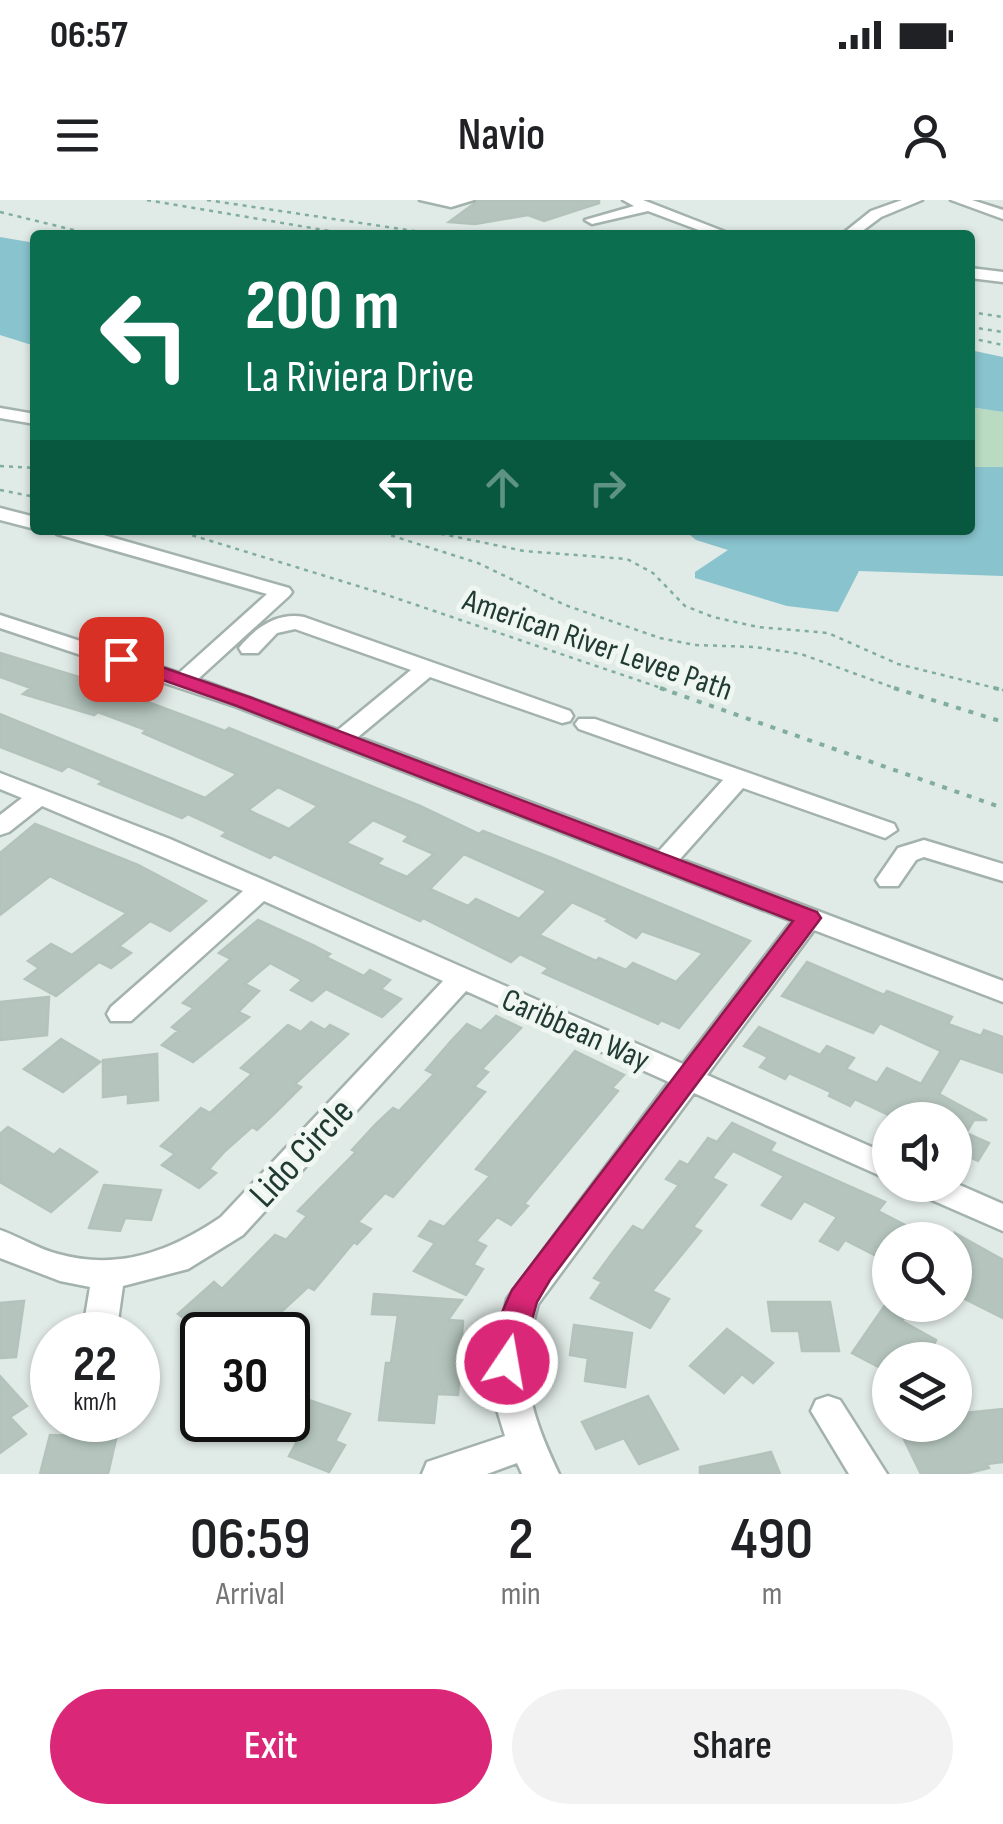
<!DOCTYPE html>
<html lang="en">
<head>
<meta charset="utf-8">
<style>
	:root { --surface:#fff; --page:#f2f2f2; --text:#202124; --muted:#757577; --accent:#db2777 }
	body { margin:0; font-family:"Sofia Sans Condensed",sans-serif; background:var(--page); color:var(--text); height:100vh; display:flex; flex-direction:column; font-size:38px; white-space:nowrap }
	* { box-sizing:border-box; margin:0 }
	p { font-size:32px; color:var(--muted) }
	.icon { flex:none; width:55px; height:55px; fill:none; stroke:currentColor; stroke-width:2; stroke-linecap:round; stroke-linejoin:round }
	.map { position:relative; height:1274px; overflow:hidden }
	.side { display:flex; flex-direction:column; background:var(--surface); flex:1 }
	.side>* { flex:none }
	.banner { position:absolute; left:30px; top:30px; width:945px; height:305px; border-radius:10px; box-shadow:0 2px 8px #0004; background:#0b6e4f; color:#fff; overflow:hidden }
	.fabs { position:absolute; left:872px; top:902px; display:grid; gap:20px }
	.fabs a { display:grid; place-items:center; width:100px; height:100px; border-radius:50%; background:var(--surface); box-shadow:0 2px 8px #0004; font-size:50px }
	.speed { position:absolute; left:30px; top:1112px; display:flex; gap:20px; font-size:50px; font-weight:700; text-align:center }
	.speed>* { display:grid; place-content:center; width:130px; height:130px; border-radius:50%; background:var(--surface); box-shadow:0 2px 8px #0004; line-height:1 }
	.speed small { font-size:25px; font-weight:400 }
	.speed .limit { border:5px solid #111; border-radius:15px; background:#fff; color:#111 }
	.pin { position:absolute; display:grid; place-items:center; width:85px; height:85px; color:#fff; margin:-42px; border-radius:20px; box-shadow:0 5px 15px #0006 }
	.me { position:absolute; width:110px; margin:-55px; rotate:12deg; stroke-linejoin:round; filter:drop-shadow(0 0 8px #0008) }
	.turn { display:flex; align-items:center; gap:35px; height:210px; padding:0 50px; font-size:45px }
	.turn .icon { width:130px; height:130px; stroke-width:2.5 }
	.turn b { display:block; font-size:70px; line-height:85px }
	.lanes { display:flex; align-items:center; height:95px; padding:0 50px; background:#0003; justify-content:center; gap:50px; direction:ltr }
	.lanes .off { opacity:.35 }
	.eta { display:flex; justify-content:space-evenly; align-items:center; height:170px; text-align:center }
	.eta b { font-size:60px; font-weight:600; line-height:70px }
	.cta { display:flex; gap:20px; margin-top:auto; padding:20px 50px }
	.cta a { flex:1; height:115px; border-radius:60px; background:var(--accent); color:#fff; font-size:40px; font-weight:600; line-height:115px; text-align:center }
	.cta a+a { background:var(--page); color:var(--text) }
	.status { display:flex; justify-content:space-between; align-items:center; height:70px; padding:0 50px; background:var(--surface); direction:ltr }
	.status svg { height:28px; fill:currentColor }
	header { display:flex; justify-content:space-between; align-items:center; height:130px; padding:0 50px; background:var(--surface); font-size:45px; font-weight:600 }
	.map>svg:first-child { display:block }
	.green { fill:#b9dbc2 }
	.water { fill:#89c3ce }
	.building { fill:#b5c5be; stroke:#b3c3bc; stroke-width:2.5; fill-rule:evenodd }
	.lines { fill:none; stroke-linecap:round; stroke-linejoin:round }
	.minor-casing { stroke:#a3b2ad; stroke-width:5 }
	.path-far1 { stroke:#81ad9f; stroke-width:2.5; stroke-dasharray:4 5; stroke-linecap:butt }
	.path { stroke:#81ad9f; stroke-width:4; stroke-dasharray:5 8; stroke-linecap:butt }
	.minor { fill:#fff; fill-rule:evenodd }
	.route { fill:#db2777; stroke:#8e194d; stroke-width:2.5 }
	.labels { text-anchor:middle; stroke-width:10; stroke-linejoin:round; paint-order:stroke }
	.street-label { font-size:32px; fill:#213a33; stroke:#f0f7f3 }
	.near-street-label { font-size:38px; fill:#213a33; stroke:#f0f7f3 }
</style>
</head>
<body>
<div class="status"><b>06:57</b><svg viewBox="0 0 49 12"><path d="M0 12V9h3v3zM5 12V6h3v6zM10 12V3h3v9zM15 12V0h3v12zM26 1h20v11H26zM47 4h2v5h-2z"/></svg></div>
<header><svg class="icon" aria-label="menu" viewBox="0 0 24 24"><path d="M4 6h16M4 12h16M4 18h16"/></svg>Navio<svg class="icon" aria-label="person" viewBox="0 0 24 24"><circle cx="12" cy="8" r="4"/><path d="M4 21q1-7 8-7t8 7"/></svg></header>
<div class="map">
<svg width="1003" height="1274" viewBox="0 0 1003 1274">
	<rect width="100%" height="100%" fill="#e0eae6"/>
	<path class="green" d="M970 207 1003 212V267H970Z"/>
	<g class="water">
		<path d="M0 37 35 43V146L0 135Z"/>
		<path d="M970 150 1003 157V212L970 207Z"/>
		<path d="M970 267H1003V376L859 371 838 412 787 406 695 378V372L728 350 696 340 684 330H970Z"/>
	</g>
	<g class="building">
		<path d="M479 0H599V3L544 21 528 15 475 24 449 22Z"/>
		<path d="M0 453 92 481 225 531 229 528 420 606 479 634 483 631 554 659 750 741 679 828 661 820 658 824 543 773 549 768 520 754 511 762 423 718 420 721 274 654 270 658 242 645 222 636 227 632 188 614 182 618 99 584 103 581 68 566 62 571 0 547V514L205 598 237 574 143 533 146 530 98 512 94 515 23 494 31 488 0 477ZM278 587 318 606 289 629 248 610ZM373 620 409 636 404 641 434 654 407 677 377 664 382 659 346 643ZM464 654 509 674 547 691 519 719 476 699 468 706 430 689ZM572 702 609 719 606 721 636 738 642 731 703 753 676 782 633 763 626 770 599 758 596 761 539 735Z"/>
		<path d="M35 624 138 665 206 701 170 731 150 721 119 746 131 753 111 768 99 762 56 796 25 779 39 768 28 761 51 744 72 755 127 713 50 676 0 715V653Z"/>
		<path d="M258 720 313 745 330 754 326 757 364 776 370 770 390 780 381 789 401 799 382 817 326 789 312 801 291 790 302 780 270 763 245 784 259 791 238 812 249 817 193 862 162 845 178 831 172 827 194 808 183 803 231 759 219 753Z"/>
		<path d="M807 762 884 795 887 791 952 817 948 824 981 836 984 830 1003 837V873L960 858 939 894 987 920H974L966 933 989 943 978 961 955 950V920H885L889 915 855 899 850 906 829 896 831 892 789 873 785 879 760 867 768 857 744 846 759 827 820 855 827 846 854 858 846 869 877 883 887 868 921 884 941 851 880 823 873 833 782 796Z"/>
		<path d="M49 797 47 835 0 840V802Z"/>
		<path d="M496 816 521 828 482 869 488 872 474 887 485 892 393 997 385 993 358 1022 371 1029 357 1044 354 1042 314 1090 308 1087 268 1124 265 1121 251 1135H206L178 1114 214 1082 222 1089 275 1035 286 1040 307 1016 298 1011 356 952 352 950 376 924 393 908 399 911 434 874 426 870 451 841 467 824 481 831Z"/>
		<path d="M311 822 325 830 330 825 348 834 295 884 301 887 275 913 257 930 252 927 225 951 209 969 216 973 199 988 162 965 175 954 161 946 201 908 210 913 252 874 241 868 288 825 301 832Z"/>
		<path d="M61 839 100 862 63 892 24 869Z"/>
		<path d="M575 851 624 875 612 888 618 891 524 1004 528 1006 511 1025 497 1017 476 1041 486 1046 473 1065 483 1069 466 1095 414 1071 435 1043 419 1036 430 1021 444 1027 490 976 476 969Z"/>
		<path d="M157 854 158 900 128 903V894L103 897V860Z"/>
		<path d="M732 923 775 943 770 951 885 1002 878 1011 905 1025 895 1040H890V1063L845 1040 838 1050 820 1041 837 1017 804 1001 791 1019 762 1005 784 976 733 951 712 978 726 985 693 1027 701 1031 652 1091 669 1099 650 1128 591 1098 602 1082 594 1078 613 1052 633 1026 643 1031 679 985 666 979 680 961 688 965 708 938 717 942Z"/>
		<path d="M8 927 54 955 60 949 97 972 51 1012 0 982V934Z"/>
		<path d="M104 985 161 990 151 1020 125 1018 120 1031 89 1028Z"/>
		<path d="M955 1033 1003 1060V1118L955 1094Z"/>
		<path d="M374 1094 462 1100 448 1120 463 1121 458 1195 437 1194 434 1223 379 1220 386 1163H391L398 1115 372 1114Z"/>
		<path d="M24 1101 16 1157 0 1158V1103Z"/>
		<path d="M888 1101 908 1112 902 1121 936 1140 927 1160H890V1173L852 1153Z"/>
		<path d="M768 1102H830L839 1151H802L799 1131H772Z"/>
		<path d="M574 1125 632 1133 625 1187 585 1181 588 1158 570 1155Z"/>
		<path d="M727 1129 773 1163 753 1183 742 1174 724 1193 690 1166Z"/>
		<path d="M0 1176 27 1206 10 1217 26 1234 0 1253Z"/>
		<path d="M288 1193 350 1214 335 1241 345 1245 329 1272 289 1256 300 1236 288 1231Z"/>
		<path d="M648 1196 678 1249 639 1264 624 1238 596 1249 582 1222Z"/>
		<path d="M1003 1209V1262L987 1264 989 1268 964 1274H921L897 1225H955V1214Z"/>
		<path d="M81 1225 119 1226 108 1274H40L50 1235 79 1236Z"/>
		<path d="M771 1252 780 1274H700V1267Z"/>
	</g>
	<g class="lines">
		<g class="minor-casing">
			<g id="minor">
				<path d="M420 0H474L451 7Z"/>
				<path d="M623 0H643L733 35H712L648 11 592 24 585 20 634 6Z"/>
				<path d="M902 0H922L881 17 857 35H841L871 11Z"/>
				<path d="M951 0H972L1003 10V19Z"/>
				<path d="M970 68 1003 72V82L970 78Z"/>
				<path d="M0 208 35 214V224L0 218Z"/>
				<path d="M0 308 35 317V329L0 320Z"/>
				<path d="M54 330H86L289 388 292 392 289 396 198 479 338 530 411 470 295 429 277 433 258 453H242L239 448C255 428 277 412 304 417L570 511 573 516 570 521 562 523 430 477 358 537 659 651 723 580 579 529 575 524 579 519H595L894 624 897 630 885 638 743 588 680 659 1003 781V802L814 730 707 875 890 955V980L694 893 538 1104C517 1173 530 1212 559 1274H522L517 1263 487 1274H422L427 1262 505 1236 497 1210 493 1167 507 1099 669 882 466 791 243 1035 188 1069 123 1086 116 1135H82L90 1087 60 1081 0 1058V1030C20 1037 38 1049 58 1054 119 1071 171 1051 221 1017L443 781 264 701 131 821H111L107 814 111 807 243 691 42 606 9 632 0 635V615L22 598 0 589V573L170 639 683 864 792 721 237 507 0 428V415L179 473 267 394 57 334Z"/>
				<path d="M924 640 1003 664V681L924 657 916 660 898 686H880L876 680 898 648Z"/>
				<path d="M955 983 1003 1004V1031L918 994 913 985Z"/>
				<path d="M828 1196 840 1200 887 1274H849L811 1211 816 1200Z"/>
			</g>
		</g>
		<g class="path-far1">
			<path d="M147 0 353 35"/>
			<path d="M207 0 441 35"/>
			<path d="M0 12 94 35"/>
			<path d="M970 112 1003 117"/>
			<path d="M970 127 1003 132"/>
			<path d="M970 138 1003 145"/>
			<path d="M0 266 35 268"/>
			<path d="M0 290 35 297"/>
			<path d="M175 330 384 394 667 490"/>
			<path d="M374 330 478 363 565 405 660 438 695 445 755 447 801 454 900 490"/>
			<path d="M423 330 524 351 627 359 653 373 685 406 713 417 758 427 828 433 898 464 1003 490"/>
		</g>
		<g class="path">
			<path d="M660 488 1003 608"/>
			<path d="M894 488 1003 522"/>
			<path d="M994 488 1003 490"/>
		</g>
		<use href="#minor" class="minor"/>
	</g>
	<path class="route" d="M121 453 252 498 817 712 821 718 550 1080 537 1102 518 1171 507 1175 496 1171C485 1148 502 1111 512 1090L793 721 237 506 114 463 111 459Z"/>
	<g class="labels">
		<g class="street-label">
			<text transform="translate(598 444) rotate(19)" y="11">American River Levee Path</text>
			<text transform="translate(576 829) rotate(24)" y="11">Caribbean Way</text>
		</g>
		<g class="near-street-label">
			<text transform="translate(301 952) rotate(-47)" y="13">Lido Circle</text>
		</g>
	</g>
</svg>
<div class="fabs">
<a><svg class="icon" aria-label="sound" viewBox="0 0 24 24"><path d="M4 9h4l5-4v14l-5-4H4zM17 9q2 3 0 6"/></svg></a>
<a><svg class="icon" aria-label="search" viewBox="0 0 24 24"><circle cx="10" cy="10" r="6"/><path d="M15 15l6 6"/></svg></a>
<a><svg class="icon" aria-label="layers" viewBox="0 0 24 24"><path d="M12 4l9 5-9 5-9-5zM3 14l9 5 9-5"/></svg></a>
</div>
<div class="speed"><div>22<small>km/h</small></div><div class="limit">30</div></div>
<div class="pin" style="left:121px;top:459px;background:#d93025"><svg class="icon" aria-label="arrive" viewBox="0 0 24 24"><path d="M6 21V4h12l-3 4 3 4H6"/></svg></div>
<svg class="me" style="left:507px;top:1162px" viewBox="-20 -20 40 40"><circle r="17" fill="#db2777" stroke="#fff" stroke-width="3"/><path d="M0-11L8 9 0 5-8 9z" fill="#fff"/></svg>
<div class="banner">
<div class="turn"><svg class="icon" aria-label="left" viewBox="0 0 24 24"><path d="M17 20v-9H6M10 6l-5 5 5 5"/></svg><div><b>200 m</b>La Riviera Drive</div></div>
<div class="lanes"><svg class="icon" aria-label="left" viewBox="0 0 24 24"><path d="M17 20v-9H6M10 6l-5 5 5 5"/></svg><svg class="icon off" aria-label="ahead" viewBox="0 0 24 24"><path d="M12 20V5M6 11l6-6 6 6"/></svg><svg class="icon off" aria-label="right" viewBox="0 0 24 24"><path d="M7 20v-9h11M14 6l5 5-5 5"/></svg></div>
</div>
</div>
<section class="side">
<div class="eta">
<div><b>06:59</b><p>Arrival</p></div>
<div><b>2</b><p>min</p></div>
<div><b>490</b><p>m</p></div>
</div>
<div class="cta"><a>Exit</a><a>Share</a></div>
</section>
</body>
</html>
